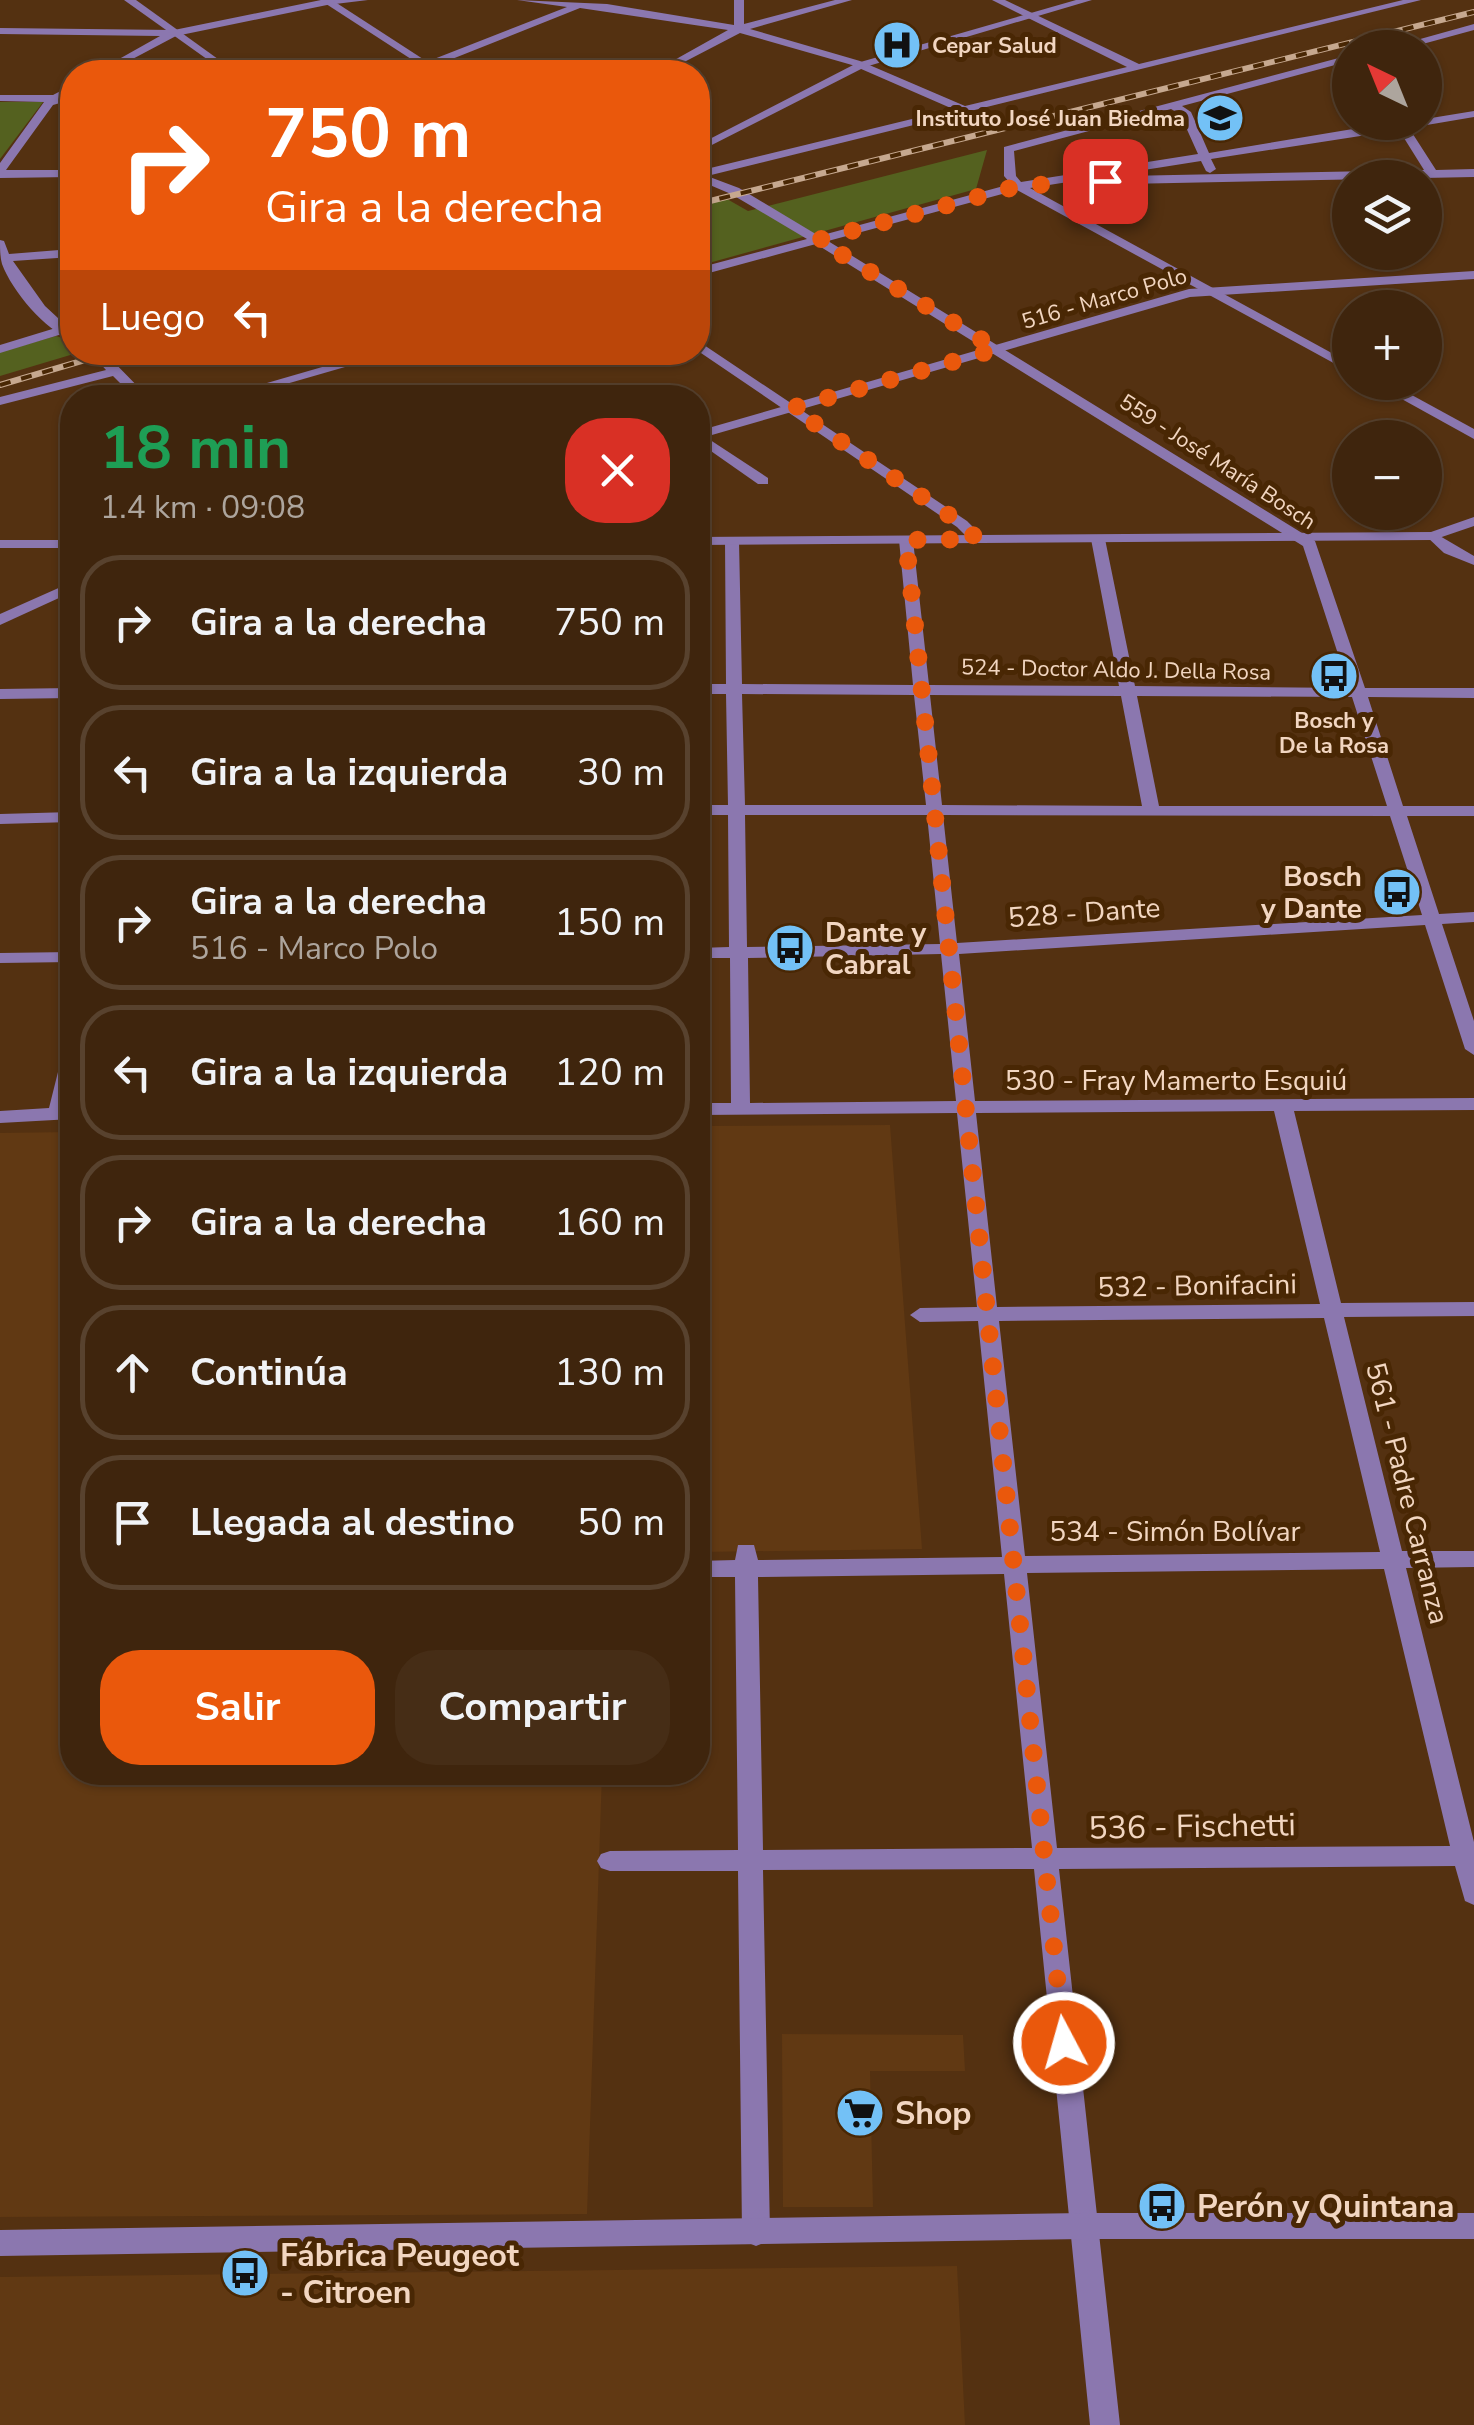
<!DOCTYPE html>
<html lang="es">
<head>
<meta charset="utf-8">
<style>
	:root { --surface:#3f250d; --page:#462d16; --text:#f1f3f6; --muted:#ada59d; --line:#58422e; --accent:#ea580c }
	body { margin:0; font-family:"Nunito Sans",sans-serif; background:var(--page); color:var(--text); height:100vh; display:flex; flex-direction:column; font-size:38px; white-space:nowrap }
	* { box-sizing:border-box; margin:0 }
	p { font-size:32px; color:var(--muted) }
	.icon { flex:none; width:55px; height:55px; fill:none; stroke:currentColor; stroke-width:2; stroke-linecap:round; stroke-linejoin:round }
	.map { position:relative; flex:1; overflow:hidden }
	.side { position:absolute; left:60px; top:385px; width:650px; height:1400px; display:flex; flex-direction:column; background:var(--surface); border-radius:40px; box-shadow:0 2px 8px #0004,0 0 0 2px var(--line) }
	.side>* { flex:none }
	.guide { position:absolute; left:60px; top:60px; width:650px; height:305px; border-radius:40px; box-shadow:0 2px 8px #0004,0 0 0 2px var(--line); background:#ea580c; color:#fff; overflow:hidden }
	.needle { width:65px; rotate:317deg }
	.tools { position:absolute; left:1332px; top:30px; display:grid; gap:20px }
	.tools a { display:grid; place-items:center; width:110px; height:110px; border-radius:50%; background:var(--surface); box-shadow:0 2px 8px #0004,0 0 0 2px var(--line); font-size:50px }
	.pin { position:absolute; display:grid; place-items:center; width:85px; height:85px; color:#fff; margin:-42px; border-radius:20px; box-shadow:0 5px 15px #0006 }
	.me { position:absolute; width:110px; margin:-55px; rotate:354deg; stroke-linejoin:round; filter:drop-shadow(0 0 8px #0008) }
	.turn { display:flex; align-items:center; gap:35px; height:210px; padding:0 40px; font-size:45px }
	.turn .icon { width:130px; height:130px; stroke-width:2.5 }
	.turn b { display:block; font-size:70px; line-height:85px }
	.then { display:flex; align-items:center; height:95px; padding:0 40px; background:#0003; gap:20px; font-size:38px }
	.round { display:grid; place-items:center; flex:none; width:105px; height:105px; border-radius:40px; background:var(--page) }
	.headline { display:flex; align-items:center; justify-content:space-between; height:170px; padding:0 40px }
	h1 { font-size:60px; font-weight:700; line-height:75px; color:#1e9e55 }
	.cta { display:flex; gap:20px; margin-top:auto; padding:20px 40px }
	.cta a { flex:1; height:115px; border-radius:40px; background:var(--accent); color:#fff; font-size:40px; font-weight:700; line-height:115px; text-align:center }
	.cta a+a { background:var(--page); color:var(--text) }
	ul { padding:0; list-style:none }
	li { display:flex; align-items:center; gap:30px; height:135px; margin:0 20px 15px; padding:0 20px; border:5px solid var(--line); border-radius:40px }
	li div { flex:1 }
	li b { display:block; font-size:38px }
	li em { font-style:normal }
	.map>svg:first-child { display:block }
	.built { fill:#613913 }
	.green { fill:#54611f }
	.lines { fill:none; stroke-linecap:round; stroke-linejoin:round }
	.minor { fill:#8b77af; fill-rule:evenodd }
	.tertiary { fill:#8b77af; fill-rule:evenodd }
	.rail-casing { stroke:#c6a88f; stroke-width:6 }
	.rail { stroke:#492704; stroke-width:4; stroke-dasharray:11; stroke-linecap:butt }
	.route { stroke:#ea580c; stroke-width:18; stroke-dasharray:0 32.4 }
	.labels { text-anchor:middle; stroke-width:10; stroke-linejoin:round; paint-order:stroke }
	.far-poi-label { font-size:22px; font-weight:bold; fill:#f2d6c1; stroke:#492704; text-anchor:start }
	.far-street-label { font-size:22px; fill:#f2d6c1; stroke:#492704 }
	.poi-label { font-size:28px; font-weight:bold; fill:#f2d6c1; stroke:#492704; text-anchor:end }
	.street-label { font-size:28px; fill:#f2d6c1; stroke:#492704 }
	.near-street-label { font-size:32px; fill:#f2d6c1; stroke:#492704 }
	.near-poi-label { font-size:32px; font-weight:bold; fill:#f2d6c1; stroke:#492704; text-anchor:start }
</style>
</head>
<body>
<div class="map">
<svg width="1474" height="2425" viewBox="0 0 1474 2425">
	<rect width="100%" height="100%" fill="#543111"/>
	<g class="built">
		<path d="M890 1125 922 1549 698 1552V1126Z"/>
		<path d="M72 1132V1772L602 1773 587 2214 0 2217V1133Z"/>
		<path d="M782 2034 963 2035 965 2071H870L873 2207H783Z"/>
		<path d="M957 2266 965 2425H0V2277Z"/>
	</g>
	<g class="green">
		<path d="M0 102H43L0 159Z"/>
		<path d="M987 150 976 189 698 266V207L727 199 748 211Z"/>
		<path d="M56 336 72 341V352L77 353 0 376V352Z"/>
		<path d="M152 352 379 353 356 359 348 355 159 358 139 363 128 358Z"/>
	</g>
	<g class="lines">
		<g class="minor">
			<path d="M321 0H368L327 5 176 36 108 72H96L160 36 0 34V28L174 30Z"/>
			<path d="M517 0 607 4 734 25V0H744V24L835 0H852L750 29 860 61 965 106 1127 67 992 0H1005L1139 64 1403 0H1421L707 176 739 188 819 236 1011 184 1004 176V147L1350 55V61L1182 106 1191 112 1209 153 1395 122H1425V119L1474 111V117L1409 128 1436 170 1474 169V177L1125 184 1119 180 1125 176 1424 170 1399 130 1211 159 1216 169 1210 173 1206 171 1201 161 1030 188 1350 363V372L1017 190 828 241 1315 541 1365 688H1474V698L1368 697 1403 806H1474V816H1407L1439 914 1474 912V922L1442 924 1474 1021V1055L1465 1049 1425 925 959 954 975 1101 1474 1098V1110L1294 1111 1341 1303 1474 1302V1316L1344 1317 1402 1551H1474V1567L1406 1568 1474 1842V1905L1465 1901 1455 1866 1059 1869 1120 2425H1090L1034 1869 763 1870 770 2233 766 2242 756 2246 746 2242 742 2233 738 1871H610L601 1868 597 1861 601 1854 610 1851 738 1850 735 1577H698V1561L735 1560 738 1545H754L758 1560 1002 1557 978 1321 920 1322 910 1315 920 1308 977 1307 957 1113 698 1115V1103H731L730 958H698V948L729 947 728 815H698V805H728L726 694H698V684H726L725 541 732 537 739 541 742 684 913 685 899 540 906 536 913 540 929 685 1119 686 1091 539 1098 535 1105 539 1135 686 1349 688 1303 546 816 244 698 276V268L807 239 731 194 698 180V171L953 109 852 65 740 33 665 72H653L728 30 580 8 442 63 406 72H390L434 59 567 7ZM1171 109 1180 114 1198 154 1021 182 1016 176 1014 151ZM742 694 914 695 926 805H745ZM930 695 1121 696 1142 806 942 805ZM1137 696 1352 697 1387 806H1159ZM745 815H927L940 944 747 947ZM943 815 1390 816 1422 915 957 943ZM941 954 956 1101 750 1103 748 958ZM1274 1111 1320 1304 997 1307 976 1113ZM1324 1318 1380 1552 1025 1556 999 1321ZM1384 1569 1450 1846 1057 1848 1027 1573ZM1004 1574 1032 1848 763 1850 758 1577Z"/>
			<path d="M1474 24V30L1408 48H1388Z"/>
			<path d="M72 85V93L66 97 67 101 53 105 6 170H72V177L0 178V163L44 102 0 101V95H53Z"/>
			<path d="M0 240 4 241 9 254 72 249V257L13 261 45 306 72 331V340C45 330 12 291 2 264 0 257 0 248 0 240Z"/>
			<path d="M698 341 967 521 982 536V542H972L957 527 698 351Z"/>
			<path d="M90 352H104L149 398H135L113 376 0 405V397L106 370Z"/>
			<path d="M374 352H397L238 398H215Z"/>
			<path d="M1371 382H1388L1474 429V439Z"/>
			<path d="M698 432 768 478V484H758L698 442Z"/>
			<path d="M1433 532 1474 556V565L1444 553 1426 536Z"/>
			<path d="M72 582V592L0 625V614Z"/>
			<path d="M72 688V698L0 699V689Z"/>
			<path d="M72 812V822L0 824V814Z"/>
			<path d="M72 952V962L0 963V953Z"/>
			<path d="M72 1046V1089L68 1107H72V1119L0 1123V1111L49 1108 63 1052Z"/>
		</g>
		<g class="tertiary">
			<path d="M124 0H136L236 72H225Z"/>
			<path d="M320 0H332L443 72H431Z"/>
			<path d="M1076 0H1092L865 67 698 152V145L857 63Z"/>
			<path d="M1474 271V279L1190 297 698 439V431L1189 289Z"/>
			<path d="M72 323V331L0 353V345Z"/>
			<path d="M1474 517V526L1433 540 698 545V537L1431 532Z"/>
			<rect x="0" y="540" width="72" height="8"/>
			<path d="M1083 2213H1474V2239H1083L0 2256V2230Z"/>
		</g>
		<g class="rail-casing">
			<g id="rail">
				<path d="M698 204 1474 12"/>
				<path d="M0 385 112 352"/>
			</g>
		</g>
		<use href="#rail" class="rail"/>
	</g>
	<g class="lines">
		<path class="route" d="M1064 2043 906 540 977 539 962 524 792 408 997 349 818 240 1018 186 1105 181"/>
	</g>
	<defs>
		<g id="hospital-disc" transform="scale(2.5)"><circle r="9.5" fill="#73c1f6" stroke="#492704"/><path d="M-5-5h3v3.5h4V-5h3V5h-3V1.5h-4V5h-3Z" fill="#111"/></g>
		<g id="university-disc" transform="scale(2.5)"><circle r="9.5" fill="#73c1f6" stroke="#492704"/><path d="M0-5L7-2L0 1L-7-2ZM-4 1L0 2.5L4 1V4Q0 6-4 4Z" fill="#111"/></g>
		<g id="bus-disc" transform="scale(2.5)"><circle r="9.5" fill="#73c1f6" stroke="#492704"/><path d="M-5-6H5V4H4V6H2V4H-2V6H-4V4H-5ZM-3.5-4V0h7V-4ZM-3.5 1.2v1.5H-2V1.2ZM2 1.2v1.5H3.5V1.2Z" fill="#111"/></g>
		<g id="supermarket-disc" transform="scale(2.5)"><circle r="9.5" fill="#73c1f6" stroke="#492704"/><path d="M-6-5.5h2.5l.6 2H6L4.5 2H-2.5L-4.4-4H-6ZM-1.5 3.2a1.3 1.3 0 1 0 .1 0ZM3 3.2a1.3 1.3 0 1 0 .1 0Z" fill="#111"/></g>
	</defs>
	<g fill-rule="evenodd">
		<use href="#hospital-disc" x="897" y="45"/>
		<use href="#university-disc" x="1220" y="118"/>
		<use href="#bus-disc" x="1334" y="676"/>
		<use href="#bus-disc" x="1397" y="892"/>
		<use href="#bus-disc" x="790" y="948"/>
		<use href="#supermarket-disc" x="860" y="2113"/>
		<use href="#bus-disc" x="1162" y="2206"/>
		<use href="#bus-disc" x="245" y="2273"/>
	</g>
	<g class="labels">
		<g class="far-poi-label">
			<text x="932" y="53">Cepar Salud</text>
			<text x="1185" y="126" text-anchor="end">Instituto José Juan Biedma</text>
			<text x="1334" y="728" text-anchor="middle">Bosch y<tspan x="1334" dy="25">De la Rosa</tspan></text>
		</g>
		<g class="far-street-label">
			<text transform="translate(1104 298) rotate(-16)" y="8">516 - Marco Polo</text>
			<text transform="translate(1218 461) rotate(33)" y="8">559 - José María Bosch</text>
			<text transform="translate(1116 669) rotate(1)" y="8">524 - Doctor Aldo J. Della Rosa</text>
		</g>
		<g class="poi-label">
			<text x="1362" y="886">Bosch<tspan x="1362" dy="32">y Dante</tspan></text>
			<text x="825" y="942" text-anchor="start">Dante y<tspan x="825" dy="32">Cabral</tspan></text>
		</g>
		<g class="street-label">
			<text transform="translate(1084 912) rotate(-4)" y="10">528 - Dante</text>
			<text x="1176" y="1090">530 - Fray Mamerto Esquiú</text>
			<text transform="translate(1197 1285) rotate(-1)" y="10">532 - Bonifacini</text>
			<text transform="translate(1408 1493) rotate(76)" y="10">561 - Padre Carranza</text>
			<text x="1175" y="1541">534 - Simón Bolívar</text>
		</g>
		<g class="near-street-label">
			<text transform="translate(1192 1826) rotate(-1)" y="11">536 - Fischetti</text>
		</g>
		<g class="near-poi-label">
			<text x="895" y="2124">Shop</text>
			<text x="1197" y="2217">Perón y Quintana</text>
			<text x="280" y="2266">Fábrica Peugeot<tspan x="280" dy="37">- Citroen</tspan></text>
		</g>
	</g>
</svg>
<div class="tools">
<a><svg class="needle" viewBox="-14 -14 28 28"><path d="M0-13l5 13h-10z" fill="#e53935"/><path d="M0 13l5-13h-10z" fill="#ada59d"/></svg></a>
<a><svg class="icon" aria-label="layers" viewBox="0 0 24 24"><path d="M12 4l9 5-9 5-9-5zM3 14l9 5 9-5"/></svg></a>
<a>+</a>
<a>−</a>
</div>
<div class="pin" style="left:1105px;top:181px;background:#d93025"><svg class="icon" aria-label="arrive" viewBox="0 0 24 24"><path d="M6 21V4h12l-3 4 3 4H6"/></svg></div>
<svg class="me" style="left:1064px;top:2043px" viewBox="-20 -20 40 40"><circle r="17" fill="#ea580c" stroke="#fff" stroke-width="3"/><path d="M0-11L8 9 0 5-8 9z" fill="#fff"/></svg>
<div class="guide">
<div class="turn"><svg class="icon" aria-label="right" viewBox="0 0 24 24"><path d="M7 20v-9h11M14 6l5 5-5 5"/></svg><div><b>750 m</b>Gira a la derecha</div></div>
<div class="then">Luego<svg class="icon" aria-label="left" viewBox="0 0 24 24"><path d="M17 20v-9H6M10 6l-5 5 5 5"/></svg></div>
</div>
<section class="side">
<div class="headline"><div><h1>18 min</h1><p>1.4 km · 09:08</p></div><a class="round" style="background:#d93025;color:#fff"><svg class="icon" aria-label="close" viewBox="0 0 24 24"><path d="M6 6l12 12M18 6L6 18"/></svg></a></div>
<ul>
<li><svg class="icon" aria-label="right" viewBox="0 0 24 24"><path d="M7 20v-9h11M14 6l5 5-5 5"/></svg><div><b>Gira a la derecha</b></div><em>750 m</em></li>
<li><svg class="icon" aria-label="left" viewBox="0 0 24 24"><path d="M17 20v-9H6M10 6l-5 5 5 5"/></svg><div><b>Gira a la izquierda</b></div><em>30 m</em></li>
<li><svg class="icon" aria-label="right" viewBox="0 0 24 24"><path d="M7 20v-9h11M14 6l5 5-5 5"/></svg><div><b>Gira a la derecha</b><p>516 - Marco Polo</p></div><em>150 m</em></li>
<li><svg class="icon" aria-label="left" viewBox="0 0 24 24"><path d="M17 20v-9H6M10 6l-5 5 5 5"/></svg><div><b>Gira a la izquierda</b></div><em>120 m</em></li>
<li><svg class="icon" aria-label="right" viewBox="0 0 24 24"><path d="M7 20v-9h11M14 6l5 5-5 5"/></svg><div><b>Gira a la derecha</b></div><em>160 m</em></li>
<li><svg class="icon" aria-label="ahead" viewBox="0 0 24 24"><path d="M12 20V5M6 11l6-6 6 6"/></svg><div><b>Continúa</b></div><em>130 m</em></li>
<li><svg class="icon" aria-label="arrive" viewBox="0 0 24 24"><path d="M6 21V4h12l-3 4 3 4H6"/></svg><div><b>Llegada al destino</b></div><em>50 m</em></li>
</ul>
<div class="cta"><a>Salir</a><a>Compartir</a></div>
</section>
</div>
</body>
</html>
